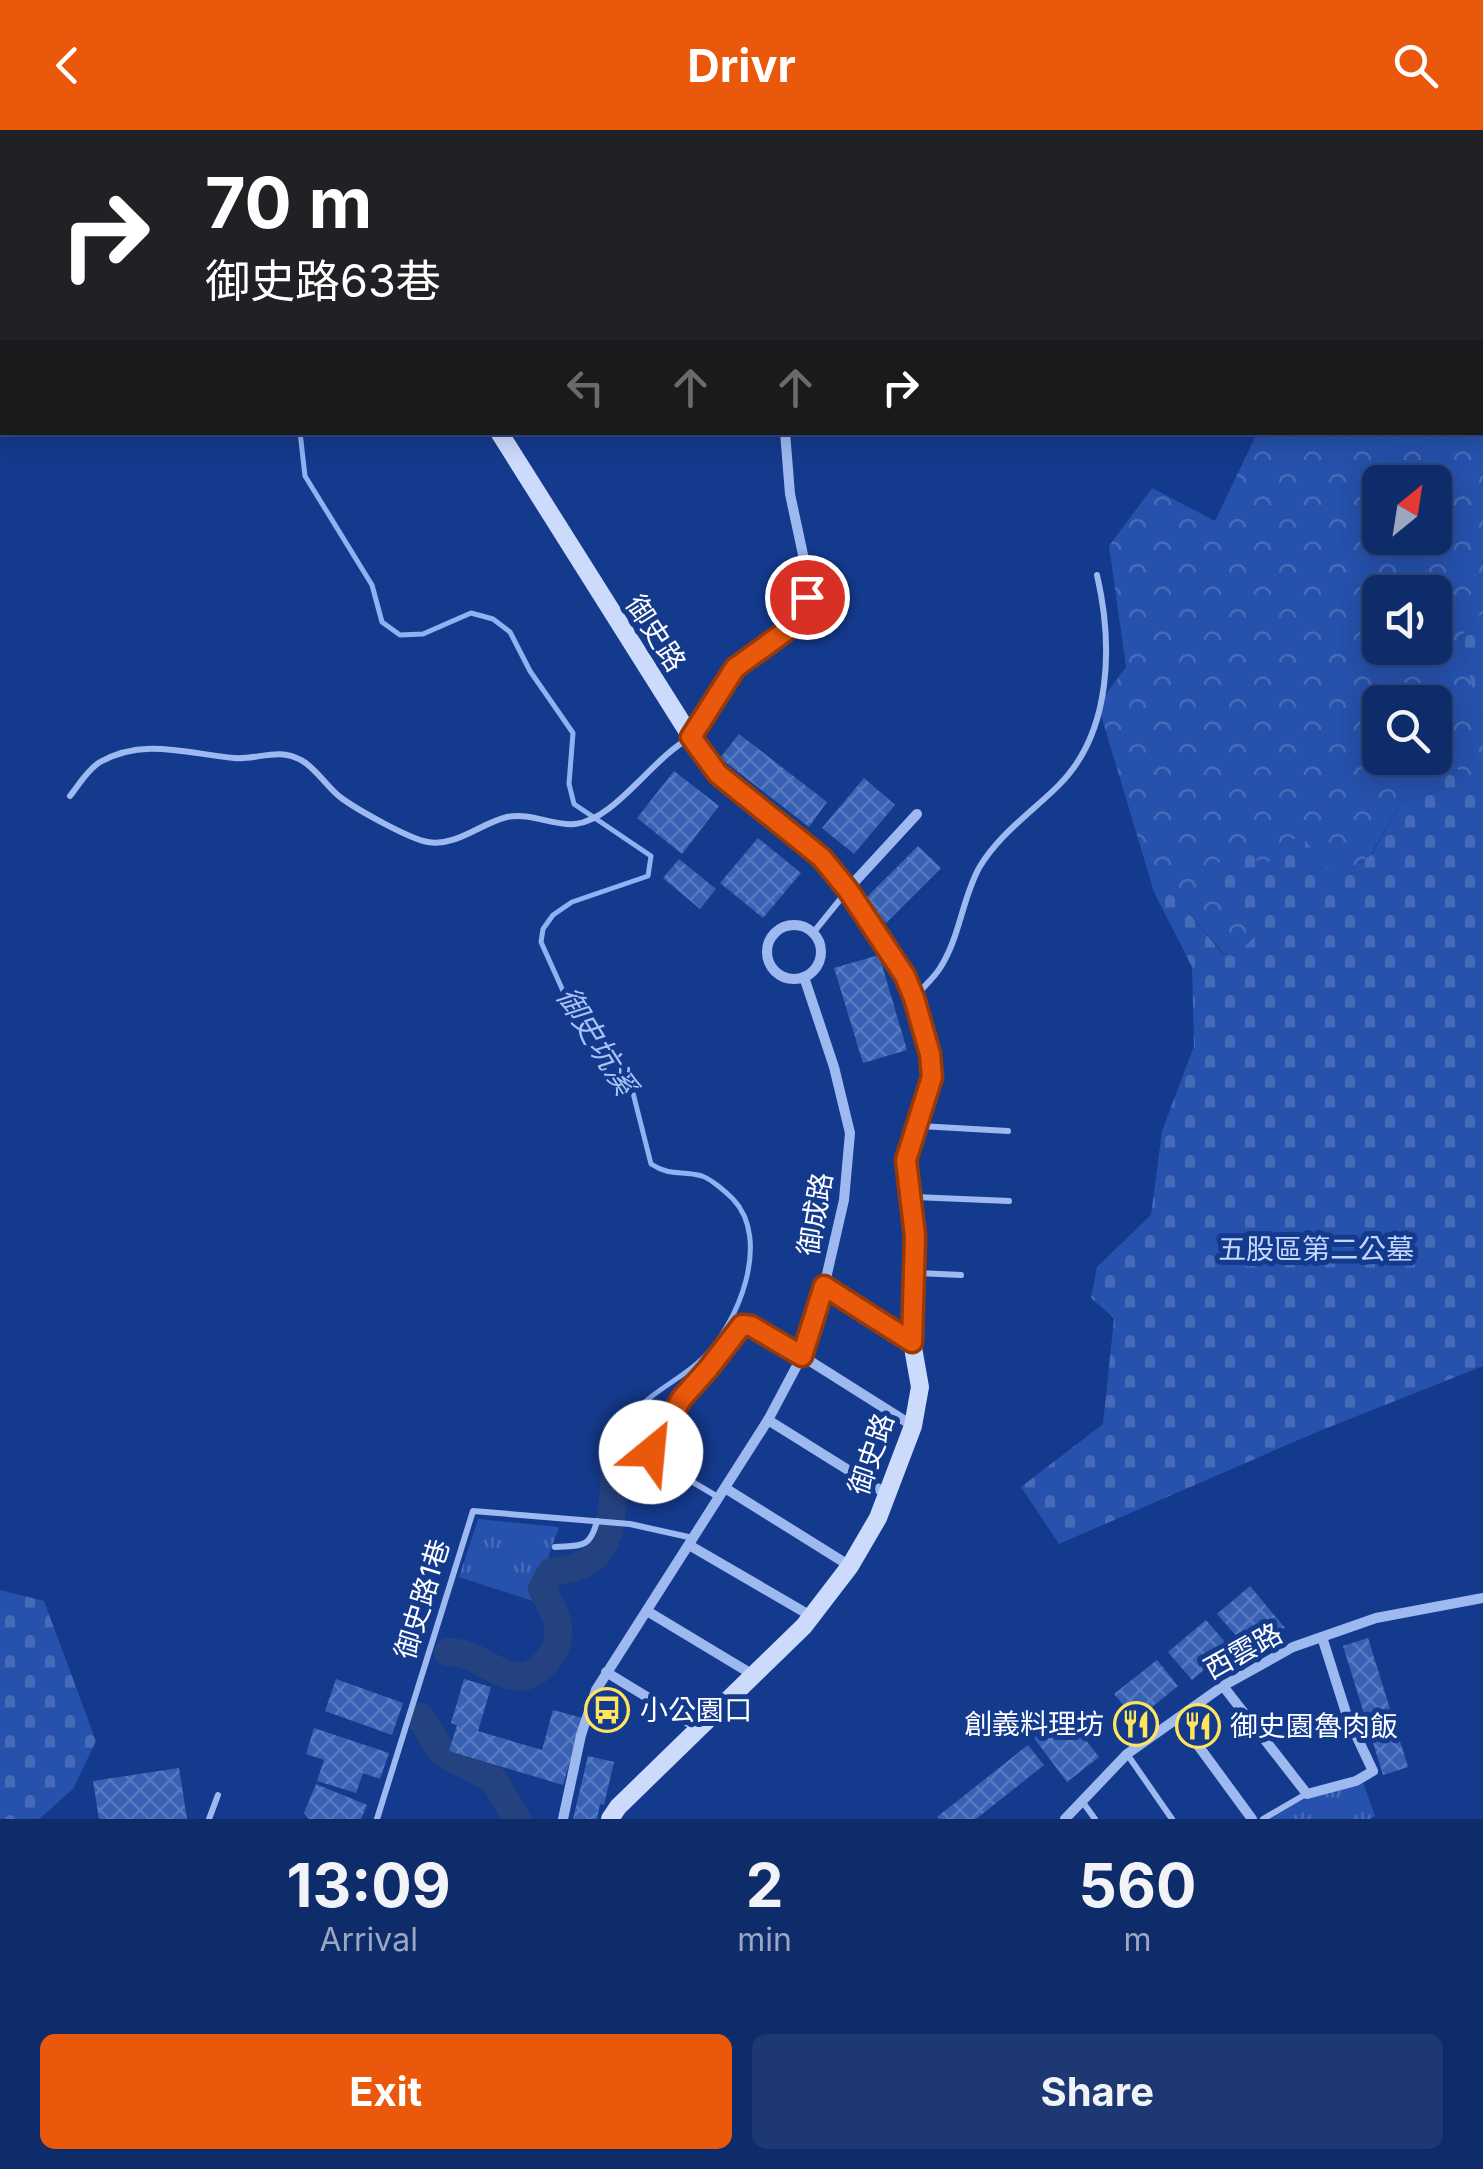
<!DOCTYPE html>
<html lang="en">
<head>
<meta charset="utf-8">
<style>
	:root { --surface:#0f2c6a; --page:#1d3872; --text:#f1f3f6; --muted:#9ba7c1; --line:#2f487e; --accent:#ea580c }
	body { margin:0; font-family:Inter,"Noto Sans TC",sans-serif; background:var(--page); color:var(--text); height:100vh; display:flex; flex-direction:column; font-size:38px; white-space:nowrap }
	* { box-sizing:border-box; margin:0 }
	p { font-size:32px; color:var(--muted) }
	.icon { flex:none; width:55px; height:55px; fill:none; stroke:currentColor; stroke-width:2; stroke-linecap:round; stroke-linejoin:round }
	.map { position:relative; height:1689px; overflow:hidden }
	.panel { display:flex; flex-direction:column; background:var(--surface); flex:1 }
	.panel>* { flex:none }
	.hud { position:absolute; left:0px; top:0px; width:1485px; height:305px; box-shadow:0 5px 25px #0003,0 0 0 2px var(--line); background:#202124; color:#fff; overflow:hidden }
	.needle { width:65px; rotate:30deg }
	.buttons { position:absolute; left:1362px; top:335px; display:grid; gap:20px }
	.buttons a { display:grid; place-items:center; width:90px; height:90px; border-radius:15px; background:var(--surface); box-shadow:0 5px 25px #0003,0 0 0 2px var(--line); font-size:50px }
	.pin { position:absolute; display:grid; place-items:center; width:85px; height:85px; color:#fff; margin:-42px; border:5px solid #fff; border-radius:50%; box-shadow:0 2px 10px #0007 }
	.me { position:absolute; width:110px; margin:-55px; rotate:28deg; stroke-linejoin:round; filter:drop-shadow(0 0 8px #0008) }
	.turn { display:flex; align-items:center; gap:35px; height:210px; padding:0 40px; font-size:45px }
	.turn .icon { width:130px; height:130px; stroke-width:2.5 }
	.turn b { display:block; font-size:70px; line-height:85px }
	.lanes { display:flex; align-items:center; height:95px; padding:0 40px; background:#0003; justify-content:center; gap:50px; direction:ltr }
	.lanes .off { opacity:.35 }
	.eta { display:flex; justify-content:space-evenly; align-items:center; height:170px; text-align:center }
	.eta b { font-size:60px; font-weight:700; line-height:70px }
	.primary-button { display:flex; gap:20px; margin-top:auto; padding:20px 40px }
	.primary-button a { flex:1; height:115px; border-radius:15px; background:var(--accent); color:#fff; font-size:40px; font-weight:700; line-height:115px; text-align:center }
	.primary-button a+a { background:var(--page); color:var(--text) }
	header { display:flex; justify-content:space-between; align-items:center; height:130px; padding:0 40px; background:var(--accent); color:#fff; font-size:45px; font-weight:700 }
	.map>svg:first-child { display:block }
	.grass { fill:url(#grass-tufts) }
	.forest { fill:url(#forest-crowns); fill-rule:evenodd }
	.cemetery { fill:url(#cemetery-stones) }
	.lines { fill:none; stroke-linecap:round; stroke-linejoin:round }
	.stream { stroke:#8fb2f3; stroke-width:5 }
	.river { stroke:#254280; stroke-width:28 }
	.building { fill:url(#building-cross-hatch) }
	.lane { stroke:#9db9f0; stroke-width:6 }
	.street { stroke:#9db9f0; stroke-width:10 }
	.secondary { stroke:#ccdafb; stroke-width:18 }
	.route-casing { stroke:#983908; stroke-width:25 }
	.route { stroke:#ea580c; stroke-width:18 }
	.labels { text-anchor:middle; stroke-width:10; stroke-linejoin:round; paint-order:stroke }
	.street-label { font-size:28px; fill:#fff; stroke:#143a8d }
	.park-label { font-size:28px; fill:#c4d6fc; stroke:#143a8d }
	.poi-label { font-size:28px; fill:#fff; stroke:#143a8d; text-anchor:start }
	.water-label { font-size:30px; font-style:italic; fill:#a9c3f7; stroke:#143a8d }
</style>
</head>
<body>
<header><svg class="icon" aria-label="back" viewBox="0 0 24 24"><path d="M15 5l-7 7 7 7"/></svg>Drivr<svg class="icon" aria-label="search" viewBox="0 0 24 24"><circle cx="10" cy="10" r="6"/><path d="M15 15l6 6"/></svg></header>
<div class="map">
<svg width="1483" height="1689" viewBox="0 0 1483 1689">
	<defs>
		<pattern id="grass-tufts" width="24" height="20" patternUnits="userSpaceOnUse" patternTransform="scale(2.5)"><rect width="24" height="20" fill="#2651ac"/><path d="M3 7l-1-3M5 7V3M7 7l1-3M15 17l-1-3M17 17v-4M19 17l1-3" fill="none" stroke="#476bb8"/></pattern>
		<pattern id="forest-crowns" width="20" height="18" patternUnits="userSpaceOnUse" patternTransform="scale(2.5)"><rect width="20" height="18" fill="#2651ac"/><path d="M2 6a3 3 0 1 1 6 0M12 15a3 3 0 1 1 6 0" fill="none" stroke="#476bb8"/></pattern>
		<pattern id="cemetery-stones" width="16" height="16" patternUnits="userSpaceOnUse" patternTransform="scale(2.5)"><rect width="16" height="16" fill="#2651ac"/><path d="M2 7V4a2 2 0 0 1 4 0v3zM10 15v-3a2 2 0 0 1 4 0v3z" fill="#476bb8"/></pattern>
		<pattern id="building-cross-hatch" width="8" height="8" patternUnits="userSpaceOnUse" patternTransform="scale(2.5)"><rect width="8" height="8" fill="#3861b4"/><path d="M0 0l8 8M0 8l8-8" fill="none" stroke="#5679bf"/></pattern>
	</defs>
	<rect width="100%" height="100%" fill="#143a8d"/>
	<g class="grass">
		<path d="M478 1389 559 1397 533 1471 459 1447Z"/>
		<path d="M1363 1652 1375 1686 1370 1689H1270L1307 1667Z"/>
	</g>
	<path class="forest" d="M1483 155V483L1460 507 1479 585 1483 587V662L1453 635 1406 664 1371 724 1351 739 1326 737 1291 710 1263 738 1218 749 1258 792 1256 805 1236 826 1224 824 1167 757 1154 762 1098 575 1126 537 1109 416 1152 358 1215 391 1257 303 1482 302ZM1380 352H1435V408H1380ZM1380 462H1435V518H1380ZM1380 572H1435V628H1380Z"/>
	<g class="cemetery">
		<path d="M1483 483V587L1479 585 1460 507Z"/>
		<path d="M1453 635 1483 662V1236L1312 1304 1059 1414 1021 1357 1103 1294 1114 1188 1091 1168 1097 1137 1151 1085 1162 1001 1194 916 1192 837 1154 762 1167 757 1223 824 1236 826 1256 805 1257 792 1218 749 1217 735 1233 718H1247L1263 738 1291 709H1304L1326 737 1351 739 1372 724 1406 664 1440 639Z"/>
		<path d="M0 1460 44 1471 96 1611 73 1659 39 1689H0Z"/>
	</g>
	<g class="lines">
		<g class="stream">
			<path d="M212 0 213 2"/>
			<path d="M300 302 305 346 372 455 382 492 400 505 423 504 471 483 493 489 510 502 530 541 573 603 569 654 574 674 651 726 648 746 572 772 553 785 543 799 541 812 568 872 605 917 632 959 651 1034C671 1047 682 1040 702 1046 711 1049 726 1062 733 1069 772 1110 738 1194 703 1228 681 1250 652 1260 632 1286 623 1297 620 1315 615 1328"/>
		</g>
		<g class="river">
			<path d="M448 1522C486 1520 517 1577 552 1524 567 1501 554 1481 542 1459L551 1442C560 1440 572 1439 581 1435 619 1421 612 1361 615 1328"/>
			<path d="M420 1587 443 1623 494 1650 517 1689"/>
		</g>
	</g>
	<g class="building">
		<path d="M739 604 827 672 809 697 720 628Z"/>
		<path d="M674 641 719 676 682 724 637 688Z"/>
		<path d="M864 648 895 675 854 724 822 698Z"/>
		<path d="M758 708 801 743 763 788 720 753Z"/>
		<path d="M918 716 941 738 886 793 863 771Z"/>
		<path d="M679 729 716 759 700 779 663 748Z"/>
		<path d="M879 825 907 920 863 933 834 838Z"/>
		<path d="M1250 1456 1285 1498 1253 1525 1217 1484Z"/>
		<path d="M1206 1490 1230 1518 1192 1550 1168 1522Z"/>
		<path d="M1368 1508 1408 1637 1383 1645 1343 1516Z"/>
		<path d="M1157 1530 1178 1556 1136 1590 1114 1564Z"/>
		<path d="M336 1549 403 1573 392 1605 325 1581Z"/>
		<path d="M464 1549 491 1557 478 1601 542 1620 553 1580 583 1588 563 1655 449 1621 457 1595 451 1593Z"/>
		<path d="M1066 1584 1099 1627 1067 1652 1034 1608Z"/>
		<path d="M314 1598 389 1623 380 1649 363 1643 356 1663 317 1651 324 1630 306 1624Z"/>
		<path d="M1028 1615 1044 1635 976 1689H939L937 1687Z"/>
		<path d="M588 1626 614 1632 604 1675 600 1674 597 1689H573Z"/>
		<path d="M179 1638 187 1689H99L93 1651Z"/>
		<path d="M316 1654 367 1675 361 1689H309L304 1683Z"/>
	</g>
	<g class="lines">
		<g class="lane">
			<path d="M70 666C78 656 88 639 100 632 144 607 188 624 234 628 258 630 278 617 301 630 316 638 326 656 340 667 356 679 409 709 428 712 456 717 481 693 507 687 531 682 552 696 575 694 615 690 653 627 690 608"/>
			<path d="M813 803 847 761"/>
			<path d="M915 867C923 857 934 848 940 838 960 807 962 769 979 738 999 704 1032 682 1059 655 1112 602 1113 514 1097 445"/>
			<path d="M920 996 1008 1001"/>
			<path d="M915 1067 1009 1071"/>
			<path d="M918 1143 961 1145"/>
			<path d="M718 1367 654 1329 651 1317 681 1267 709 1239 742 1195 751 1197 801 1226"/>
			<path d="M555 1417C581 1415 590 1419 597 1391"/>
			<path d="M1127 1624 1172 1689"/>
			<path d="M1082 1671 1095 1689"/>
			<path d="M209 1689 218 1665"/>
			<path d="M377 1689 473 1381 630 1394 693 1408"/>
			<path d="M1263 1689 1306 1664"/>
		</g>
		<g class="street">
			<path d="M996 2 997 0"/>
			<path d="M691 607 701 596 735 538 793 496 807 467 808 448 790 364 785 302"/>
			<path d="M847 760 917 684"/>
			<circle cx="794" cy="822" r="27"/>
			<path d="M824 1157 912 1212"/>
			<path d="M802 1226 913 1296"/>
			<path d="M768 1290 885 1363"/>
			<path d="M725 1358 850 1436"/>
			<path d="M689 1415 811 1486"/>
			<path d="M647 1481 755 1546"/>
			<path d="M606 1542 698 1598"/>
			<path d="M1223 1556 1307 1664 1356 1651 1373 1641 1347 1586 1322 1507"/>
			<path d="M1178 1588 1252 1689"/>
			<path d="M563 1689 581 1605 596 1560 768 1290 802 1226 824 1157 844 1070 850 1003 834 937 804 847"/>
			<path d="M1065 1689 1127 1624 1223 1556 1293 1517 1376 1488 1483 1468"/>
		</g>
		<g class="secondary">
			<path d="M329 0 330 2"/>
			<path d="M499 302 691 607 718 644 822 728 847 760 905 846 915 868 930 924 932 947 906 1030 915 1106 912 1212 920 1257 913 1296 878 1388 850 1436 804 1496 618 1677 610 1689"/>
		</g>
	</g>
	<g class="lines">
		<g class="route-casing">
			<path id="route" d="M651 1322 682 1268 708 1239 742 1195 751 1196 802 1226 824 1156 912 1212 915 1106 906 1030 932 947 930 924 914 868 905 846 848 760 822 728 718 644 691 607 735 538 793 496 807 467"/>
		</g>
		<use href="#route" class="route"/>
	</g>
	<defs>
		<g id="bus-ring" transform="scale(2.25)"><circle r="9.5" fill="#143a8d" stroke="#ffe45d" stroke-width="1.5"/><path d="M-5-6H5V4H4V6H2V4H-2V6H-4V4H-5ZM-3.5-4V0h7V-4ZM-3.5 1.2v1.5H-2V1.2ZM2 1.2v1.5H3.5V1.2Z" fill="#ffe45d"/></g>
		<g id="restaurant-ring" transform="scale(2.25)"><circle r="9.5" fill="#143a8d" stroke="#ffe45d" stroke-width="1.5"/><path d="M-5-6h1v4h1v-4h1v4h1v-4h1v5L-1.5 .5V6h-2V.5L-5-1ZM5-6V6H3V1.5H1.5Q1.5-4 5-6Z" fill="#ffe45d"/></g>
	</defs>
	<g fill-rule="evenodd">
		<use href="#bus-ring" x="607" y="1580"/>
		<use href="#restaurant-ring" x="1136" y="1594"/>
		<use href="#restaurant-ring" x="1198" y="1596"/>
	</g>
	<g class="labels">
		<g class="street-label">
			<text transform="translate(656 503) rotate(57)" y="10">御史路</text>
			<text transform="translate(815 1084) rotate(-80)" y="10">御成路</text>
			<text transform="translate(871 1324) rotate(-71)" y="10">御史路</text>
			<text transform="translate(422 1469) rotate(-73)" y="10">御史路1巷</text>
			<text transform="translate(1243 1521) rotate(-29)" y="10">西雲路</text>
		</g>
		<g class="park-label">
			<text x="1316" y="1129">五股區第二公墓</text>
		</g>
		<g class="poi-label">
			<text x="640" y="1590">小公園口</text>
			<text x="1104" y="1604" text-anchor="end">創義料理坊</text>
			<text x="1230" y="1606">御史園魯肉飯</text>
		</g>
		<g class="water-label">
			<text transform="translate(596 911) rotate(58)" y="10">御史坑溪</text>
		</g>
	</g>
</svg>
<div class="buttons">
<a><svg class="needle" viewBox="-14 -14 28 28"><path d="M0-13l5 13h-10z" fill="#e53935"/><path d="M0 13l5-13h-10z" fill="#9ba7c1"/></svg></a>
<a><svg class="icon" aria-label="sound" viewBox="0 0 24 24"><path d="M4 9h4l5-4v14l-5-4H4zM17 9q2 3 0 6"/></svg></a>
<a><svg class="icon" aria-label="search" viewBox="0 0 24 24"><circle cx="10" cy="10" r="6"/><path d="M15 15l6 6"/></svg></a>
</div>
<div class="pin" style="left:807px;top:467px;background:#d93025"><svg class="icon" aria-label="arrive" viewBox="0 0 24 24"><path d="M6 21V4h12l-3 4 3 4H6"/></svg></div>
<svg class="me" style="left:651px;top:1322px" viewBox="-20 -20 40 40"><circle r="19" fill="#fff"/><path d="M0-13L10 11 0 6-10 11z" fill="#ea580c"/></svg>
<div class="hud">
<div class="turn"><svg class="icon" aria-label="right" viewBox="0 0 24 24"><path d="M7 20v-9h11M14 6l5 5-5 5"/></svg><div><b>70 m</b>御史路63巷</div></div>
<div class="lanes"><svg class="icon off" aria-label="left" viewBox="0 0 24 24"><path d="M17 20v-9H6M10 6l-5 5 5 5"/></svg><svg class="icon off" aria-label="ahead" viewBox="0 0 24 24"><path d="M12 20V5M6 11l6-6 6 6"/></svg><svg class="icon off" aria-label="ahead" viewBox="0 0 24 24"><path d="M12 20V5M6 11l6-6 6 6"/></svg><svg class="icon" aria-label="right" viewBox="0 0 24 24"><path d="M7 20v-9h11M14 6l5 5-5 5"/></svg></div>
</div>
</div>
<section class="panel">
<div class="eta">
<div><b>13:09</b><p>Arrival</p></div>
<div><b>2</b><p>min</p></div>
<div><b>560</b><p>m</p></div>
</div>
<div class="primary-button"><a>Exit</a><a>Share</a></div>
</section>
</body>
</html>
